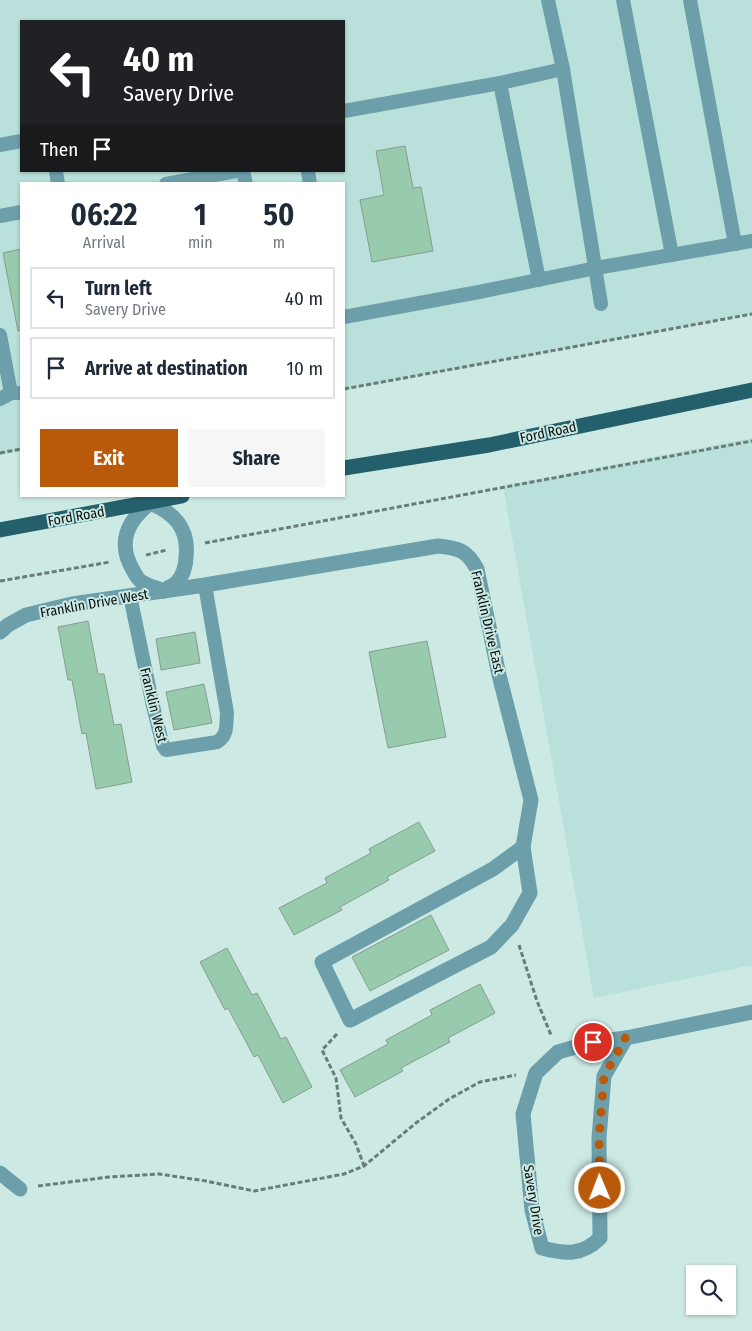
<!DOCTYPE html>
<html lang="en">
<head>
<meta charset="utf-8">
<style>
	:root { --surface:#fff; --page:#f6f6f7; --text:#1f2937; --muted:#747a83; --line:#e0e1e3; --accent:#b85a0a }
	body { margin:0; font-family:"Fira Sans Condensed",sans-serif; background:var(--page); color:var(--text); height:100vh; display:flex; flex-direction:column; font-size:19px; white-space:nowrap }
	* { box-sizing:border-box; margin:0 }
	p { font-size:16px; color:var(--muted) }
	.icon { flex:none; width:28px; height:28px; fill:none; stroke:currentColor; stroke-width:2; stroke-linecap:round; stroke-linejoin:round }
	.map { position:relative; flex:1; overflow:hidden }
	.sheet { position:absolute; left:20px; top:182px; width:325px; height:315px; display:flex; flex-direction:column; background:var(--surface); border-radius:0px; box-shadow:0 1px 4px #0004 }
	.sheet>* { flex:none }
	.banner { position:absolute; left:20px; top:20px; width:325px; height:152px; border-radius:0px; box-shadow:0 1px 4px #0004; background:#202124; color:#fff; overflow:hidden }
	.controls { position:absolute; left:686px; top:1265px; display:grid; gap:10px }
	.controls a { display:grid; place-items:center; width:50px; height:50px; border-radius:0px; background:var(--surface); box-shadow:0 1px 4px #0004; font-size:25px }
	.pin { position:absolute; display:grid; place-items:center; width:42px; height:42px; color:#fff; margin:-21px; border:2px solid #fff; border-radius:50%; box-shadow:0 1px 5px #0007 }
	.me { position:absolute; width:55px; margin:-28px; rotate:359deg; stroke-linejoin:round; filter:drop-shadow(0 0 4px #0008) }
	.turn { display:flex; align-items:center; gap:18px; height:105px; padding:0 20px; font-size:22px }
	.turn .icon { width:65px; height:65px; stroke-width:2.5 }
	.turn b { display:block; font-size:35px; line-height:42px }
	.then { display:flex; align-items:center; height:48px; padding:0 20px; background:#0003; gap:10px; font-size:19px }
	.eta { display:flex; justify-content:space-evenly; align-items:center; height:85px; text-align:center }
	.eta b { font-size:30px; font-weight:700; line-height:35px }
	.button { display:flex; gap:10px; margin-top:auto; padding:10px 20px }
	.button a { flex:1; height:58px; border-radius:0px; background:var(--accent); color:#fff; font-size:20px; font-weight:700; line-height:58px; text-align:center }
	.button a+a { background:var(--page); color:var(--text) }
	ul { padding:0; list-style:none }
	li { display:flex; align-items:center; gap:15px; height:62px; margin:0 10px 8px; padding:0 10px; border:2px solid var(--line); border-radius:0px }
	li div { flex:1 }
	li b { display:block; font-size:19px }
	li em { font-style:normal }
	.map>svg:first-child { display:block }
	.built { fill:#b9e0da; fill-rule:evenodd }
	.building { fill:#98caad; stroke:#889d90 }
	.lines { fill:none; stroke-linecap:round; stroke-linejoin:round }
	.path { stroke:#697c79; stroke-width:3; stroke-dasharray:5 2.5; stroke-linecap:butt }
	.lane { stroke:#6c9faa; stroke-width:14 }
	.street { stroke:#6c9faa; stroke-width:15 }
	.primary { stroke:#23606c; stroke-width:15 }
	.route { stroke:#b85a0a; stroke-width:9; stroke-dasharray:0 16.2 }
	.labels { text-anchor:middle; stroke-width:4; stroke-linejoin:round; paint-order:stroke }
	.street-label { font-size:14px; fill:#060f0e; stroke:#cce9e4 }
</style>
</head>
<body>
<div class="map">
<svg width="752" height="1331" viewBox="0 0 752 1331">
	<rect width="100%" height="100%" fill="#cce9e4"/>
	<g class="built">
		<path d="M0 0H752V314L344 390V184H21V451L0 455ZM21 21H344V171H21Z"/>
		<path d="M752 438V965L594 998 503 486Z"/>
	</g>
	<g class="building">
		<path d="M405 146 413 188 421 187 433 251 372 262 360 200 384 195 376 151Z"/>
		<path d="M21 249V330L18 331 3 253Z"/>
		<path d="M88 621 98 674H104L114 725 121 724 132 782 96 789 86 733 82 734 72 680H68L58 627Z"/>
		<path d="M195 632 200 663 161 670 156 639Z"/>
		<path d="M427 641 446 737 388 748 369 652Z"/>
		<path d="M204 684 212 723 174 730 166 692Z"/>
		<path d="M419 822 435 851 387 877 389 880 340 907 342 910 294 935 279 908 327 883 325 878 371 853 369 849Z"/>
		<path d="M431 915 449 950 370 991 352 957Z"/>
		<path d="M227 948 252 995 257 993 281 1039 286 1037 312 1087 283 1103 258 1055 254 1057 228 1008 225 1010 200 962Z"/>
		<path d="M480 984 495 1013 448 1038 450 1042 401 1068 403 1071 355 1097 340 1070 388 1044 386 1040 432 1015 430 1010Z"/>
	</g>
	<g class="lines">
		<g class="path">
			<path d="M344 389 752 314"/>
			<path d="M0 453 21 449"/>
			<path d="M205 543 752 441"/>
			<path d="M146 555 167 550"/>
			<path d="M0 581 110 562"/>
			<path d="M519 945 537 1001 551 1035"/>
			<path d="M337 1034 322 1050 336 1078 341 1118 356 1144 364 1166"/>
			<path d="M38 1186 109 1177 159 1174 206 1181 254 1191 344 1174 364 1166 416 1123 449 1099 480 1082 516 1075"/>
		</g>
		<g class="lane">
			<path d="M548 0 563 69"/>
			<path d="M623 0 672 255"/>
			<path d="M690 0 735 244"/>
			<path d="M500 83 539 280"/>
			<path d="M344 111 500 83 563 69 601 304"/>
			<path d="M0 145 21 141"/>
			<path d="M56 171 58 184"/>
			<path d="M243 171 246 184"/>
			<path d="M308 171 310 184"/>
			<path d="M166 184 236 171"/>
			<path d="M0 216 21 212"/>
			<path d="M344 317 479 292 596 268 752 241"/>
			<path d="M0 335 11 393"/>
			<path d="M0 399 11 393H21"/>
			<path d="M130 596 153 706 163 746 166 750 217 742C228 736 226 725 227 713L205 585"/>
		</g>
		<g class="street">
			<path d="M150 503C175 513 189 529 186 557 186 565 183 576 177 582 173 586 167 588 163 591 157 588 148 586 142 582 138 580 135 574 133 570 117 543 127 521 150 503Z"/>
			<path d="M0 632 8 625 26 615 72 604 205 585 438 546C458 548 467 550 477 569L499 675 531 800 523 847"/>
			<path d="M523 847 530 893 512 925 491 947 350 1020 322 962 493 869Z"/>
			<path d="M626 1038 604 1076 599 1138 600 1238C582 1256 565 1254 542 1248L532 1210 523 1114 536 1073 558 1052 593 1042Z"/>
			<path d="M626 1038 752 1012"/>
			<path d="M0 1173 20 1189"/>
		</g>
		<g class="primary">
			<path d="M344 468 489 445 752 390"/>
			<path d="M0 530 182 496"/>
		</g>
	</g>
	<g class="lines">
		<path class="route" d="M593 1042 626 1038 604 1076 599 1138 600 1188"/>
	</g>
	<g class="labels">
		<g class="street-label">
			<text transform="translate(548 432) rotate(-12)" y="5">Ford Road</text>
			<text transform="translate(76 516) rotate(-10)" y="5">Ford Road</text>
			<text transform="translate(94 603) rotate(-10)" y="5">Franklin Drive West</text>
			<text transform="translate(488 622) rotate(77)" y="5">Franklin Drive East</text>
			<text transform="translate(154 705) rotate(76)" y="5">Franklin West</text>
			<text transform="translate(534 1200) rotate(81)" y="5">Savery Drive</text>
		</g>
	</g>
</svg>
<div class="controls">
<a><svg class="icon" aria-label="search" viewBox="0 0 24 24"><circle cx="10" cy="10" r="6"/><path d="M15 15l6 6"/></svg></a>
</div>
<div class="pin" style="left:593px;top:1042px;background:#d93025"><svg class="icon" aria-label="arrive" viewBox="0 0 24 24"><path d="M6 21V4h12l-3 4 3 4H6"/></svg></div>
<svg class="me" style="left:600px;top:1188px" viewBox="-20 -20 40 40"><circle r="17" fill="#b85a0a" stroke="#fff" stroke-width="3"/><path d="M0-11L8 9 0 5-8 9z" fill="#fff"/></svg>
<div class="banner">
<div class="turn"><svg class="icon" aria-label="left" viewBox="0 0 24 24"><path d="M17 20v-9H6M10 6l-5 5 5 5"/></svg><div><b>40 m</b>Savery Drive</div></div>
<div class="then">Then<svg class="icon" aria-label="arrive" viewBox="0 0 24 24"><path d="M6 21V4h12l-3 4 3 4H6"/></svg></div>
</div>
<section class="sheet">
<div class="eta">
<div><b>06:22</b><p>Arrival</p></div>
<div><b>1</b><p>min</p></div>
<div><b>50</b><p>m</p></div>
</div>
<ul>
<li><svg class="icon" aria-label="left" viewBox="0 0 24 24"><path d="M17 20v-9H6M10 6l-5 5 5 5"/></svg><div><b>Turn left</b><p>Savery Drive</p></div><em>40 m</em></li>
<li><svg class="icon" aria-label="arrive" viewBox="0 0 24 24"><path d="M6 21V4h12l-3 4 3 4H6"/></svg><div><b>Arrive at destination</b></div><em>10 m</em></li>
</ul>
<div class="button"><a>Exit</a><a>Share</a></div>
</section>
</div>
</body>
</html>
